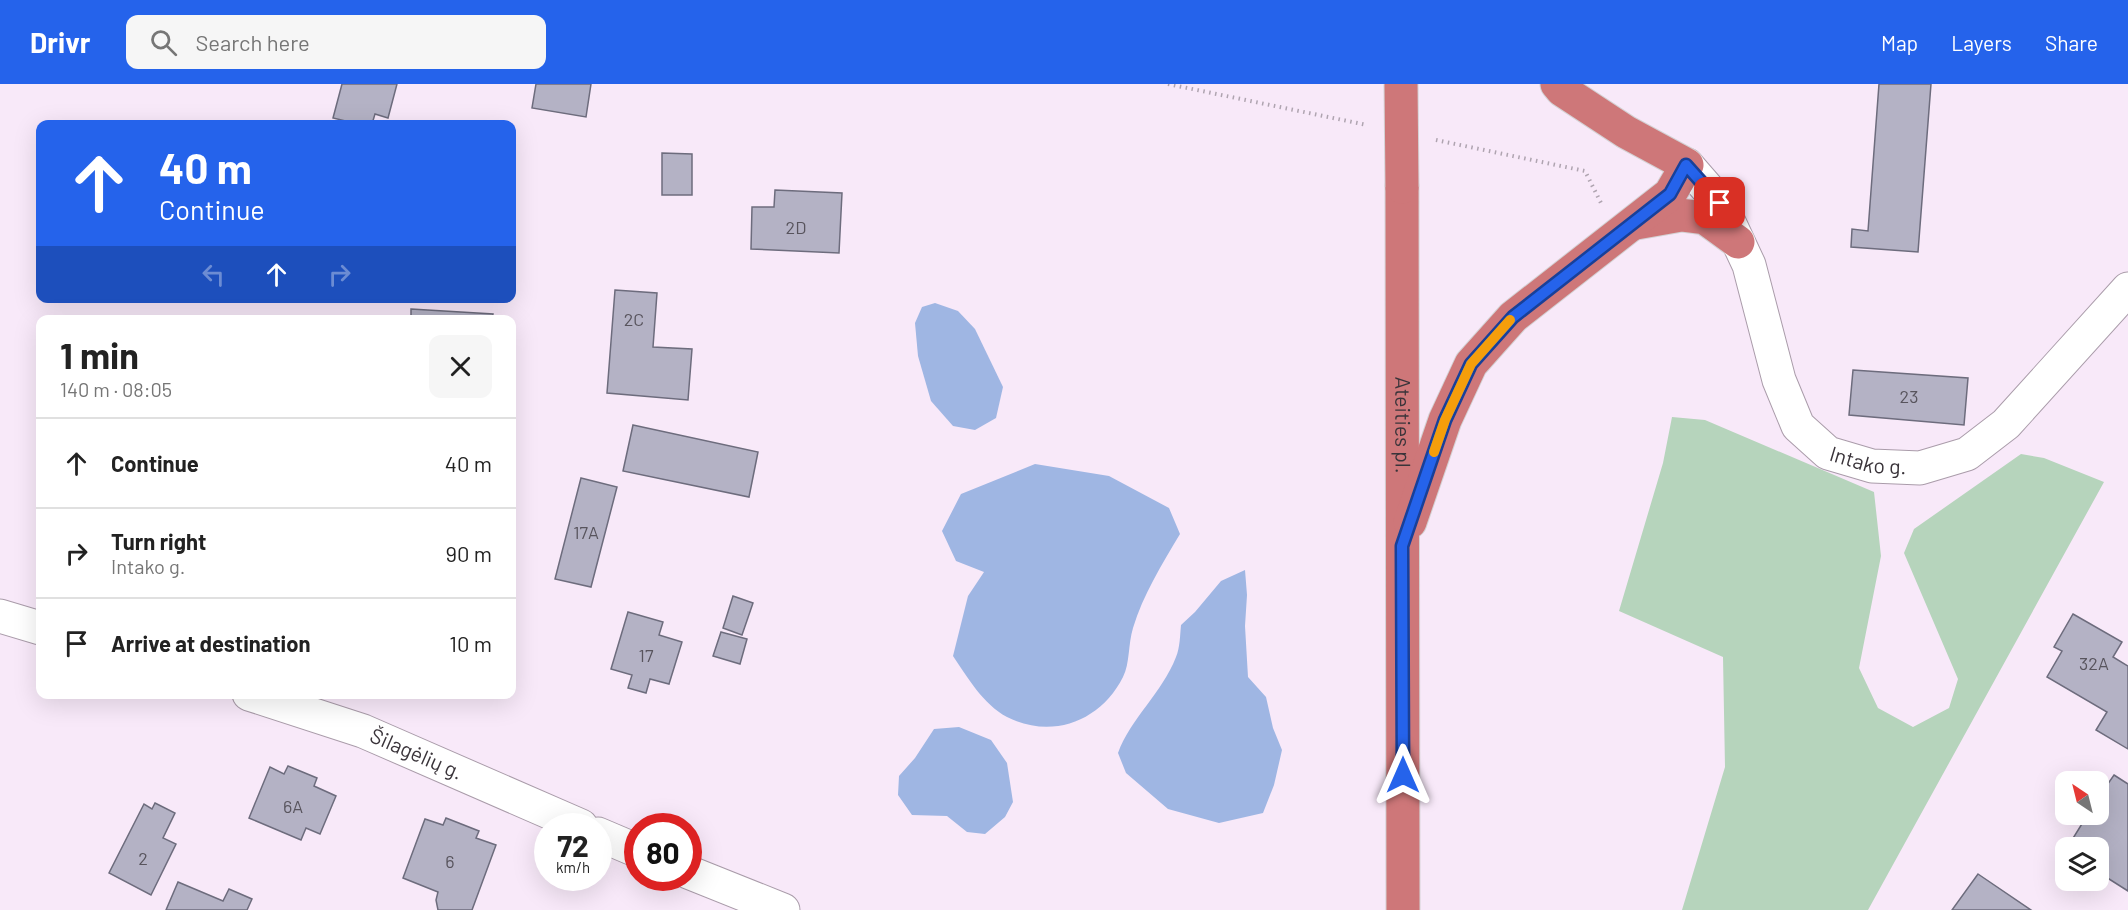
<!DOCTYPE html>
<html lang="en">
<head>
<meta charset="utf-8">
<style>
	:root { --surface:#fff; --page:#f6f6f6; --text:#222; --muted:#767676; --line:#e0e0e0; --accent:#2563eb }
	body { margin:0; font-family:Barlow,sans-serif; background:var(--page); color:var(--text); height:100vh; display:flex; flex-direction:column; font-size:22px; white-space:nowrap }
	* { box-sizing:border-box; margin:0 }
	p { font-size:20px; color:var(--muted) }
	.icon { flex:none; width:33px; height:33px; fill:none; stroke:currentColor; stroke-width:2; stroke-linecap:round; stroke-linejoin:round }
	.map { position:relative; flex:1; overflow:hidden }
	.side { position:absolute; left:36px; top:231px; width:480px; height:384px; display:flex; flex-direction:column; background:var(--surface); border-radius:12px; box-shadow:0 6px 24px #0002 }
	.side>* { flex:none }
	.guide { position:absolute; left:36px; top:36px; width:480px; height:183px; border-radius:12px; box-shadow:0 6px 24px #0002; background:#2563eb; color:#fff; overflow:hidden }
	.needle { width:39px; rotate:325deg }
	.buttons { position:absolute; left:2055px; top:687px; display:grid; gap:12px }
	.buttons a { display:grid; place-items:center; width:54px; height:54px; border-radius:12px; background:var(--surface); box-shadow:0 6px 24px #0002; font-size:30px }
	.speed { position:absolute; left:534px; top:729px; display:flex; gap:12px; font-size:30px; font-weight:700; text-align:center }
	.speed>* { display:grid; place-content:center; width:78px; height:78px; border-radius:50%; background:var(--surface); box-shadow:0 6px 24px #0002; line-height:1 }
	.speed small { font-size:15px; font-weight:400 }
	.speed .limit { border:9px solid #d22; background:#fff; color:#111 }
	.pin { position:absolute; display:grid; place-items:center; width:51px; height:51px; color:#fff; margin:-26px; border-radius:12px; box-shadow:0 3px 9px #0006 }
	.me { position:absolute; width:66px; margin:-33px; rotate:0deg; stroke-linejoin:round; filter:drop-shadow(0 0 4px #0008) }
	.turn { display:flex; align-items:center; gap:21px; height:126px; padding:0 24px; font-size:27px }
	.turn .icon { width:78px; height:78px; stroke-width:2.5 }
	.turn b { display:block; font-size:42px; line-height:51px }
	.lanes { display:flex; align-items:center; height:57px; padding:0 24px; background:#0003; justify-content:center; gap:30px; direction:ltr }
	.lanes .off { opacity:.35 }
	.round { display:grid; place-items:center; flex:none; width:63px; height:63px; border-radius:12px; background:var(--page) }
	.head { display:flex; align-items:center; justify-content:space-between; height:102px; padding:0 24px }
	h1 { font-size:36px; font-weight:700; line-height:45px }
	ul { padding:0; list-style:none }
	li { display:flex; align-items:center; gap:18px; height:90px; padding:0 24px; border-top:2px solid var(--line) }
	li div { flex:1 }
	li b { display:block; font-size:22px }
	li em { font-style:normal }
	header { display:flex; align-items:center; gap:36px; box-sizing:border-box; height:84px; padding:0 30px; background:var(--accent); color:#fff }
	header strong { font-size:28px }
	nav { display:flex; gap:33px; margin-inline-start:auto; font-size:21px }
	.search { width:420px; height:54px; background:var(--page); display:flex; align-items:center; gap:15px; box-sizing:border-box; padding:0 21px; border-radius:12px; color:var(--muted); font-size:22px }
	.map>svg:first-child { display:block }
	.green { fill:#b6d4bc }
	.water { fill:#9fb6e3 }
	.building { fill:#b4b2c5; stroke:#6d6c7d; stroke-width:1.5 }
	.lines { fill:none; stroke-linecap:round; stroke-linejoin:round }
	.minor-casing { stroke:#aa9caa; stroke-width:35 }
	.highway-casing { stroke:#d4d2d4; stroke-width:35 }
	.path { stroke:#afa4b0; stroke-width:4; stroke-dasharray:1.5 4.5; stroke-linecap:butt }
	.minor { stroke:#fff; stroke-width:33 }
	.highway { stroke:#ce7779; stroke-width:33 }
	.highway-bridge-casing { stroke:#d4d2d4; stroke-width:35; stroke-linecap:butt }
	.highway-bridge { stroke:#ce7779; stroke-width:33 }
	.route-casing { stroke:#184099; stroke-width:15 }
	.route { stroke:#2563eb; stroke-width:10 }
	.slow { stroke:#f59e0b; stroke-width:10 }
	.labels { text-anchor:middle; stroke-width:4.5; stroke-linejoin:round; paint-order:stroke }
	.number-label { font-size:18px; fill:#58545d }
	.street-label { font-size:21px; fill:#3a343a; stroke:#f8e9f9 }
</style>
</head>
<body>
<header>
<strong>Drivr</strong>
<div class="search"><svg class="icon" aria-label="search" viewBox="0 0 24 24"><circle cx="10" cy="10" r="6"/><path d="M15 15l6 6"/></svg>Search here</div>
<nav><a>Map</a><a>Layers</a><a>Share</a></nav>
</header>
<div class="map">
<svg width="2128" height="826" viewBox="0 0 2128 826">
	<rect width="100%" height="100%" fill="#f8e9f9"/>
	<path class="green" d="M1672 333 1705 336 1874 408 1881 472 1859 584 1878 624 1913 643 1949 624 1958 595 1904 469 1914 445 2021 370 2044 374 2104 398 1868 826H1682L1725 683 1723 573 1619 527 1663 379Z"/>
	<g class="water">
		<path d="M935 219 958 227 975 245 1003 303 996 334 975 346 953 342 931 317 918 272 915 239 922 223Z"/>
		<path d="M1035 380 1109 392 1169 424 1180 450C1162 480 1143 511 1133 544 1128 560 1130 579 1123 593 1101 637 1052 656 1007 633 983 620 968 594 953 572L968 512 984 488 956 477 942 447 961 410Z"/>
		<path d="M1245 486 1247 511 1245 542 1248 593 1266 613 1273 644 1282 666 1274 701 1263 729 1219 739 1168 725 1126 689 1118 669C1131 634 1162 609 1176 573 1180 564 1180 551 1181 541L1195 528 1221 497Z"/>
		<path d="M959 643 991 656 1007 679 1013 718 1005 733 985 750 967 748 947 732 912 731 898 711 899 692 915 674 934 645Z"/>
	</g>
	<g class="building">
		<path d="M342 0H397L388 34 375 30 372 40H358L333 34Z"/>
		<path d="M536 0H591L586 33 532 24Z"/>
		<path d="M1879 0H1931L1918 168 1851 163 1852 145 1868 147Z"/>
		<path d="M662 69 692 70V111H662Z"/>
		<path d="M775 106 842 109 839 169 751 165 752 123H774Z"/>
		<path d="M615 206 657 209 653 263 692 265 688 316 607 309Z"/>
		<path d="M411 225 493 230 492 236H411Z"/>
		<path d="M1853 286 1968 294 1964 341 1849 331Z"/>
		<path d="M633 341 758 368 749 413 623 387Z"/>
		<path d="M581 394 617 403 591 503 555 495Z"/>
		<path d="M733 512 753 519 742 551 723 544Z"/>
		<path d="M628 528 663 538 659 551 682 558 669 600 650 595 646 609 628 604 632 591 611 585Z"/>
		<path d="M2073 530 2122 558 2113 573 2128 582V665L2096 646 2107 628 2047 593 2062 567 2054 563Z"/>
		<path d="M721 548 747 555 740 580 713 572Z"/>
		<path d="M288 682 317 694 314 702 336 712 320 750 306 744 301 756 249 734 270 683 284 690Z"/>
		<path d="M2114 691 2128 700V807L2098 788V764H2067L2088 730H2098V714Z"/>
		<path d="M155 719 175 729 163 754 176 760 151 811 109 789 144 720 152 725Z"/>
		<path d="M446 734 479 747 476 754 496 761 472 826H438L436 816 438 808 403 794 425 735 443 741Z"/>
		<path d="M1978 790 2031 826H1952Z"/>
		<path d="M178 798 223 817 229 805 252 815 247 826H166Z"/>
	</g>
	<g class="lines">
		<g class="minor-casing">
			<g id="minor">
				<path id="s1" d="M1687 81 1720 119 1749 181 1779 296 1798 342 1828 369 1872 382 1920 384 1967 370 2006 340 2128 205"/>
				<path d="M0 532 40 544"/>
				<path id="s2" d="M249 610 363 647 581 742"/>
				<path d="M598 750 638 767"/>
				<path d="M688 788 783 826"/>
			</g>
		</g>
		<g class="highway-casing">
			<g id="highway">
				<path id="s3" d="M1402 103 1403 826"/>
				<path d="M1636 139 1681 131 1705 134 1738 158"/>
				<path d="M1410 438 1445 336 1471 280 1513 233 1670 110 1687 81 1626 48 1562 6 1557 0"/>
			</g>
		</g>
		<g class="path">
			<path d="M1168 0 1367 41"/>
			<path d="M1436 56 1585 87 1602 121"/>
		</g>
		<use href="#minor" class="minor"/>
		<use href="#highway" class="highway"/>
		<g class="highway-bridge-casing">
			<path id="highway-bridge" d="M1401 0 1402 103"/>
		</g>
		<use href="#highway-bridge" class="highway-bridge"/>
	</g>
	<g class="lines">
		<g class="route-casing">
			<path id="route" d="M1403 691 1402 462 1445 336 1471 280 1513 233 1670 110 1686 81 1720 119"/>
		</g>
		<use href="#route" class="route"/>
		<path class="slow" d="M1434 368 1445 336 1471 280 1510 236"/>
	</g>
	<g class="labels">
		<g class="number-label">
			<text x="796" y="150">2D</text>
			<text x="634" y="242">2C</text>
			<text x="1909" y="319">23</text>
			<text x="586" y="455">17A</text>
			<text x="646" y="578">17</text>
			<text x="2094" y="586">32A</text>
			<text x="293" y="729">6A</text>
			<text x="143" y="781">2</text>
			<text x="450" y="784">6</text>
		</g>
		<g class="street-label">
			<text dy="7" stroke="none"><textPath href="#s3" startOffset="238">Ateities pl.</textPath></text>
			<text dy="7" stroke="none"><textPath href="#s1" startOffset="369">Intako g.</textPath></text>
			<text dy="7" stroke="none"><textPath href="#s2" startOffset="178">Šilagėlių g.</textPath></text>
		</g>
	</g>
</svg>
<div class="buttons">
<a><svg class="needle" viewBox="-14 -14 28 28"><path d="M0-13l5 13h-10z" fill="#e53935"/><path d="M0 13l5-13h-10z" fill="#767676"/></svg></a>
<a><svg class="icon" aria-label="layers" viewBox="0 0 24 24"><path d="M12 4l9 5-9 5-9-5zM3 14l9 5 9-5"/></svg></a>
</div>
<div class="speed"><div>72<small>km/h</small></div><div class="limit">80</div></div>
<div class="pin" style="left:1720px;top:119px;background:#d93025"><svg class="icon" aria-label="arrive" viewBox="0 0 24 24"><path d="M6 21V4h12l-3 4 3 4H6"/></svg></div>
<svg class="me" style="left:1403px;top:691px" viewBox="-20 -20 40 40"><path d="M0-17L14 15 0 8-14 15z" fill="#2563eb" stroke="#fff" stroke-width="4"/></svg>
<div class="guide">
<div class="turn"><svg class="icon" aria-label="ahead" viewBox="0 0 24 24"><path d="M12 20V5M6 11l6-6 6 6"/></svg><div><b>40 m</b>Continue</div></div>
<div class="lanes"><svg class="icon off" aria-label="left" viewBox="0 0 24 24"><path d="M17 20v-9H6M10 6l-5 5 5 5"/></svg><svg class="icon" aria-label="ahead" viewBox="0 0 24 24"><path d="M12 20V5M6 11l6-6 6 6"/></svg><svg class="icon off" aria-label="right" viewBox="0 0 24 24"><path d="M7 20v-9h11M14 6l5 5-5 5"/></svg></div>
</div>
<section class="side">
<div class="head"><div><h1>1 min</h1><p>140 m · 08:05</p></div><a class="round"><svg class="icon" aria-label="close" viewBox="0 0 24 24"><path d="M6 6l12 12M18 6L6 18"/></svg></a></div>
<ul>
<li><svg class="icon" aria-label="ahead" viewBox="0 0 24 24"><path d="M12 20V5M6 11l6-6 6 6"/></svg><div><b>Continue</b></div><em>40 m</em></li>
<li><svg class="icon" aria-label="right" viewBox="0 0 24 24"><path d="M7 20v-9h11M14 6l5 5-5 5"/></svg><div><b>Turn right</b><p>Intako g.</p></div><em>90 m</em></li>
<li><svg class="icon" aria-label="arrive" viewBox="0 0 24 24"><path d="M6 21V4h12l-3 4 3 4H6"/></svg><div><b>Arrive at destination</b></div><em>10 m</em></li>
</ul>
</section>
</div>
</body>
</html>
